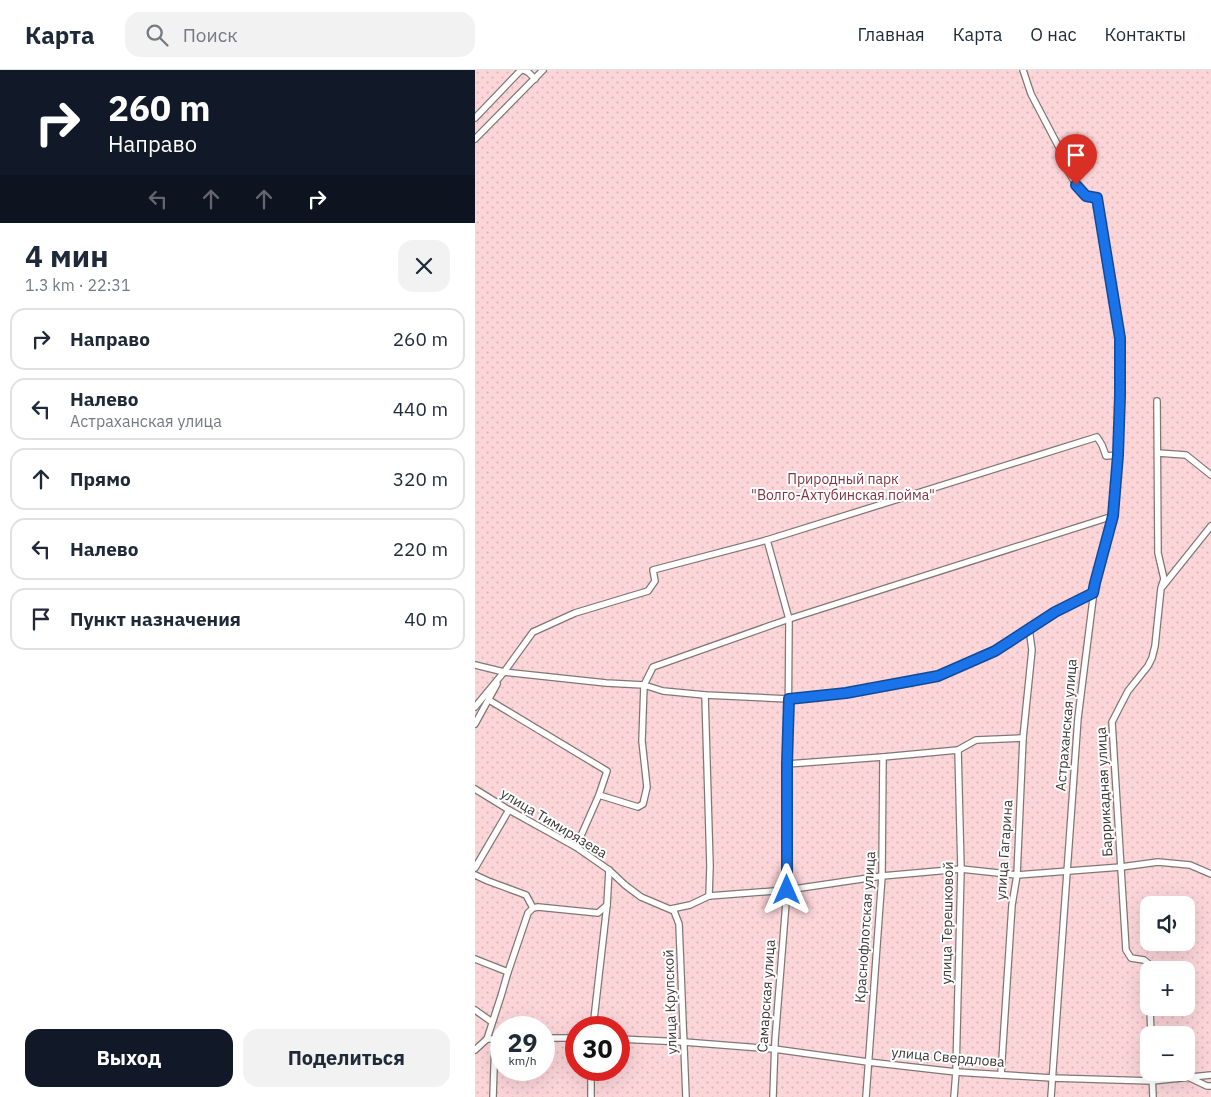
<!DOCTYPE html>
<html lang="ru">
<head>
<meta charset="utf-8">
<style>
	:root { --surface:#fff; --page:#f2f2f3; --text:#1f2937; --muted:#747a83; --line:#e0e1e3; --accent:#111827 }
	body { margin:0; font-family:"IBM Plex Sans",sans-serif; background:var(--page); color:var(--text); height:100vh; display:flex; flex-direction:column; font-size:19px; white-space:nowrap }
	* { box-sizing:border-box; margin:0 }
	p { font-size:16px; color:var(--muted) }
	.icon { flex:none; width:28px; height:28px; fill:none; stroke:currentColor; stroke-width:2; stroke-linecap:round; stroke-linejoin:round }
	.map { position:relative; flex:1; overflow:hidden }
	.panel { display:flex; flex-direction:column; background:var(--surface); width:475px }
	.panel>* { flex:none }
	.hud { background:#111827; color:#fff; overflow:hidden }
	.buttons { position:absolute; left:665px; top:826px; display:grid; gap:10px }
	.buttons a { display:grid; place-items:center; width:55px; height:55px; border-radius:10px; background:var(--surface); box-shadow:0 5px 20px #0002; font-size:25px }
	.speed { position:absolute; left:15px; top:946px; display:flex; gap:10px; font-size:25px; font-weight:700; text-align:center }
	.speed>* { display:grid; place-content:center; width:65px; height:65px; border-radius:50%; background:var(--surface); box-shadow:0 5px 20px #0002; line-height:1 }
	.speed small { font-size:12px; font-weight:400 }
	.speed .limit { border:8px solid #d22; background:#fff; color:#111 }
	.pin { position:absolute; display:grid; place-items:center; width:42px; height:42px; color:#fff; margin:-51px -21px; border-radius:50% 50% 50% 0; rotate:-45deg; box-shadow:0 0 5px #0007 }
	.pin .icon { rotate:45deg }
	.me { position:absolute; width:55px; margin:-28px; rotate:0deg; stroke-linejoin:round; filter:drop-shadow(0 0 4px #0008) }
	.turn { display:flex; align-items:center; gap:18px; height:105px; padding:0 25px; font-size:22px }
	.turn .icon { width:65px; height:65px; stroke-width:2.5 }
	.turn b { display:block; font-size:35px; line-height:42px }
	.lanes { display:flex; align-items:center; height:48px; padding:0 25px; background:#0003; justify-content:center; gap:25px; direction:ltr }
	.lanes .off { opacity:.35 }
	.round { display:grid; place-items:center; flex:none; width:52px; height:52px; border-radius:15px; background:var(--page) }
	.overview { display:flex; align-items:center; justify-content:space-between; height:85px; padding:0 25px }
	h1 { font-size:30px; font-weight:700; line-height:38px }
	.primary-button { display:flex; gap:10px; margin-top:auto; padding:10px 25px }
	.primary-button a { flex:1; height:58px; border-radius:15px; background:var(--accent); color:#fff; font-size:20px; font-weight:700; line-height:58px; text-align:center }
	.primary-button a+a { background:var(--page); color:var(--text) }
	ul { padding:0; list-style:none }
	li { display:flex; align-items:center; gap:15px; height:62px; margin:0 10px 8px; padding:0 15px; border:2px solid var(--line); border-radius:15px }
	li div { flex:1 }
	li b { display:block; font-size:19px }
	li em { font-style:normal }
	header { display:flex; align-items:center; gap:30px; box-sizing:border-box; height:70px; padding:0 25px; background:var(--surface); border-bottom:1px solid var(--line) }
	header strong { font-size:24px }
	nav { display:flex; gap:28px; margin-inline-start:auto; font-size:18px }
	.search { width:350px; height:45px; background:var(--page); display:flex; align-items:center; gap:12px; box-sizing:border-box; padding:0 18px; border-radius:15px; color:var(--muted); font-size:19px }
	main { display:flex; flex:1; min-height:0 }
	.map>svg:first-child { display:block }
	.park { fill:url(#park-dots); fill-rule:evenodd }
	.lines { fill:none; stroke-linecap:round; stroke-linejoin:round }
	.minor-casing { stroke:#7e7873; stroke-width:8 }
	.minor { stroke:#fff; stroke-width:5.5 }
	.route-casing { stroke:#114b97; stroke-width:12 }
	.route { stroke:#1a73e8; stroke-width:9 }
	.labels { text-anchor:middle; stroke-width:4; stroke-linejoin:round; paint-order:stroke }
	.park-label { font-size:14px; fill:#803542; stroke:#fff }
	.street-label { font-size:14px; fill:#3b3837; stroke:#fff }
</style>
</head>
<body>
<header>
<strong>Карта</strong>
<div class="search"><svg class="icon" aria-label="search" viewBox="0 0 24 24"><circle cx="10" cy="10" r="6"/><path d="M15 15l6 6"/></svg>Поиск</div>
<nav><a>Главная</a><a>Карта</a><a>О нас</a><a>Контакты</a></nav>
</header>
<main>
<section class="panel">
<div class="hud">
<div class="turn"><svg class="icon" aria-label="right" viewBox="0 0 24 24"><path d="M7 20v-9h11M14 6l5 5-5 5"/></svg><div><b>260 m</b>Направо</div></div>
<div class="lanes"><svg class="icon off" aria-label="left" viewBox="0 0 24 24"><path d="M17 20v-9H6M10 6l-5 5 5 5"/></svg><svg class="icon off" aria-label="ahead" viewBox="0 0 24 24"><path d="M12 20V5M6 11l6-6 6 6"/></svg><svg class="icon off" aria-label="ahead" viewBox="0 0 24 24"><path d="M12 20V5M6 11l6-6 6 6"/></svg><svg class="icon" aria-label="right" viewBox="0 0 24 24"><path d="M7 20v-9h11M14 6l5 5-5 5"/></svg></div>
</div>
<div class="overview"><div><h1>4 мин</h1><p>1.3 km · 22:31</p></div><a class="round"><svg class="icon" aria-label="close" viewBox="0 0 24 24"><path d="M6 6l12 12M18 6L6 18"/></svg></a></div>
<ul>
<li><svg class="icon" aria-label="right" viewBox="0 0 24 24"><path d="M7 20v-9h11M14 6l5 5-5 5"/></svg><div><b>Направо</b></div><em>260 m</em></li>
<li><svg class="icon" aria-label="left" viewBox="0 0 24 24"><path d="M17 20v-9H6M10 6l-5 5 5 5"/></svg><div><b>Налево</b><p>Астраханская улица</p></div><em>440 m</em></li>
<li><svg class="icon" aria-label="ahead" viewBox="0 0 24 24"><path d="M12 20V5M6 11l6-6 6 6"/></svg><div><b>Прямо</b></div><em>320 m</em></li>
<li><svg class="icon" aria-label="left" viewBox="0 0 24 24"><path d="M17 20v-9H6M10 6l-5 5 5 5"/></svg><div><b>Налево</b></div><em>220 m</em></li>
<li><svg class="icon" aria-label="arrive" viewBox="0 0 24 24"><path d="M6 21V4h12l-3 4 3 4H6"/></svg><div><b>Пункт назначения</b></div><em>40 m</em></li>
</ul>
<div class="primary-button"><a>Выход</a><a>Поделиться</a></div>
</section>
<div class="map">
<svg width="736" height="1027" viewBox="0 0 736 1027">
	<defs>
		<pattern id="park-dots" width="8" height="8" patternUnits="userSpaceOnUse" patternTransform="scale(1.25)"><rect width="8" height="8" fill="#fcd5d9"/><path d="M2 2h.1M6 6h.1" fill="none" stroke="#d9b8bb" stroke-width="1.8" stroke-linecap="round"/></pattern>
	</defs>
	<rect width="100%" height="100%" fill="#fcf5f0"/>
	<path class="park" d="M0 0H736V1027H0ZM674 835H711V872H674ZM674 900H711V938H674ZM26 958H69V1000H26ZM101 958H144V1000H101ZM674 965H711V1002H674Z"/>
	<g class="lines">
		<g class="minor-casing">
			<g id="minor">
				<path d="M48 0 53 2 60 9"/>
				<path d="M548 0 556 24 589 87 593 101 601 114 611 126 622 128 645 268V325L643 385 638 446 620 513 603 648 576 1027"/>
				<path d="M0 48 46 0"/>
				<path d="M0 69 68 0"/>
				<path d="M683 383 711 385 736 405"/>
				<path d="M292 470 314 549 312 820 300 971 298 1027"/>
				<path d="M688 516 736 456"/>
				<path d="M0 595 29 602 131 613 169 615 188 621 230 625 314 629 371 623 463 606 520 581 580 543 618 523"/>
				<path d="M230 625 235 796 234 826"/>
				<path d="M14 630 132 701 124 725 101 777"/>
				<path d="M0 637 29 602 58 562 100 543 173 521 180 511 178 500 292 470 622 367 627 375 631 386 643 385"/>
				<path d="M0 654 22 614"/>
				<path d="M312 694 408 687 483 680 501 670 548 668"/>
				<path d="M0 719 34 740 101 777 134 800 150 815 166 827 199 841 204 854 211 1027"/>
				<path d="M124 725 163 737 168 734 172 717 167 671 169 615 178 597 314 549 638 446"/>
				<path d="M0 798 34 740"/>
				<path d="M0 805 13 811 51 825 58 838"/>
				<path d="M196 839 215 835 234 826 312 820 407 806 486 799 542 805 646 797 683 792 715 795 736 804"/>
				<path d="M0 889 33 902"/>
				<path d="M674 900V894L669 890 656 888 651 880 637 652 653 621 673 596 677 588 680 576 686 518 689 509 683 483 682 331"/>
				<path d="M675 938 676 965"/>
				<path d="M0 940 17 952"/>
				<path d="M118 958 132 835 134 800"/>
				<path d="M69 968H101"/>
				<path d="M12 969 26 926 33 902 53 843 58 838 63 837 123 843 132 835"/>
				<path d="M144 969 209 972 299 979 393 992 481 1002 577 1008 677 1011 736 1005"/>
				<path d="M0 980 12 969H26"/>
				<path d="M677 1002 678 1027"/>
				<path d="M526 1005 537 835 542 805 548 668 557 580 554 558"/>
				<path d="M715 1008 732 1016H736"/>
				<path d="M18 1027 20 969"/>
				<path d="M116 1027V1000"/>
				<path d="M391 1027 407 806 408 687"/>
				<path d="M479 1027 481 1002 486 799 483 680"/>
			</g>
		</g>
		<use href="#minor" class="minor"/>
	</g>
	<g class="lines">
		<g class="route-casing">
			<path id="route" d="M312 820V694L314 629 371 623 463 606 520 581 580 542 618 523 620 513 638 446 643 385 645 326V268L622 128 611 126 601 115"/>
		</g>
		<use href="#route" class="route"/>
	</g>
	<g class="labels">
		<g class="park-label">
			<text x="368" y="414">Природный парк<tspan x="368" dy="16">"Волго-Ахтубинская пойма"</tspan></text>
		</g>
		<g class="street-label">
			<text transform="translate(591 655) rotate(-85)" y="5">Астраханская улица</text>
			<text transform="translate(629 722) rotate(-93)" y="5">Баррикадная улица</text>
			<text transform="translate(79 753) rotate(31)" y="5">улица Тимирязева</text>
			<text transform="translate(529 780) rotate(-86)" y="5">улица Гагарина</text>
			<text transform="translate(472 853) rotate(-89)" y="5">улица Терешковой</text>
			<text transform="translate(390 857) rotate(-86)" y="5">Краснофлотская улица</text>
			<text transform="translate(291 926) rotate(-86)" y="5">Самарская улица</text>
			<text transform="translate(195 932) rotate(-92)" y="5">улица Крупской</text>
			<text transform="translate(473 987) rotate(5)" y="5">улица Свердлова</text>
		</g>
	</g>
</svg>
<div class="buttons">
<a><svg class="icon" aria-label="sound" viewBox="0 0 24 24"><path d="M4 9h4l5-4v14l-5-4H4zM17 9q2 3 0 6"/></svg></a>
<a>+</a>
<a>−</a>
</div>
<div class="speed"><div>29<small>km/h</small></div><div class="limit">30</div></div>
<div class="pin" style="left:601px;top:115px;background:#d93025"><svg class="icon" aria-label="arrive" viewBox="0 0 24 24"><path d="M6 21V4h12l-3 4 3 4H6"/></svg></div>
<svg class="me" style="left:312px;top:820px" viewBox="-20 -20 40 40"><path d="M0-17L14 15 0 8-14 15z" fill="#1a73e8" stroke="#fff" stroke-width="4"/></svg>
</div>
</main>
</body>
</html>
